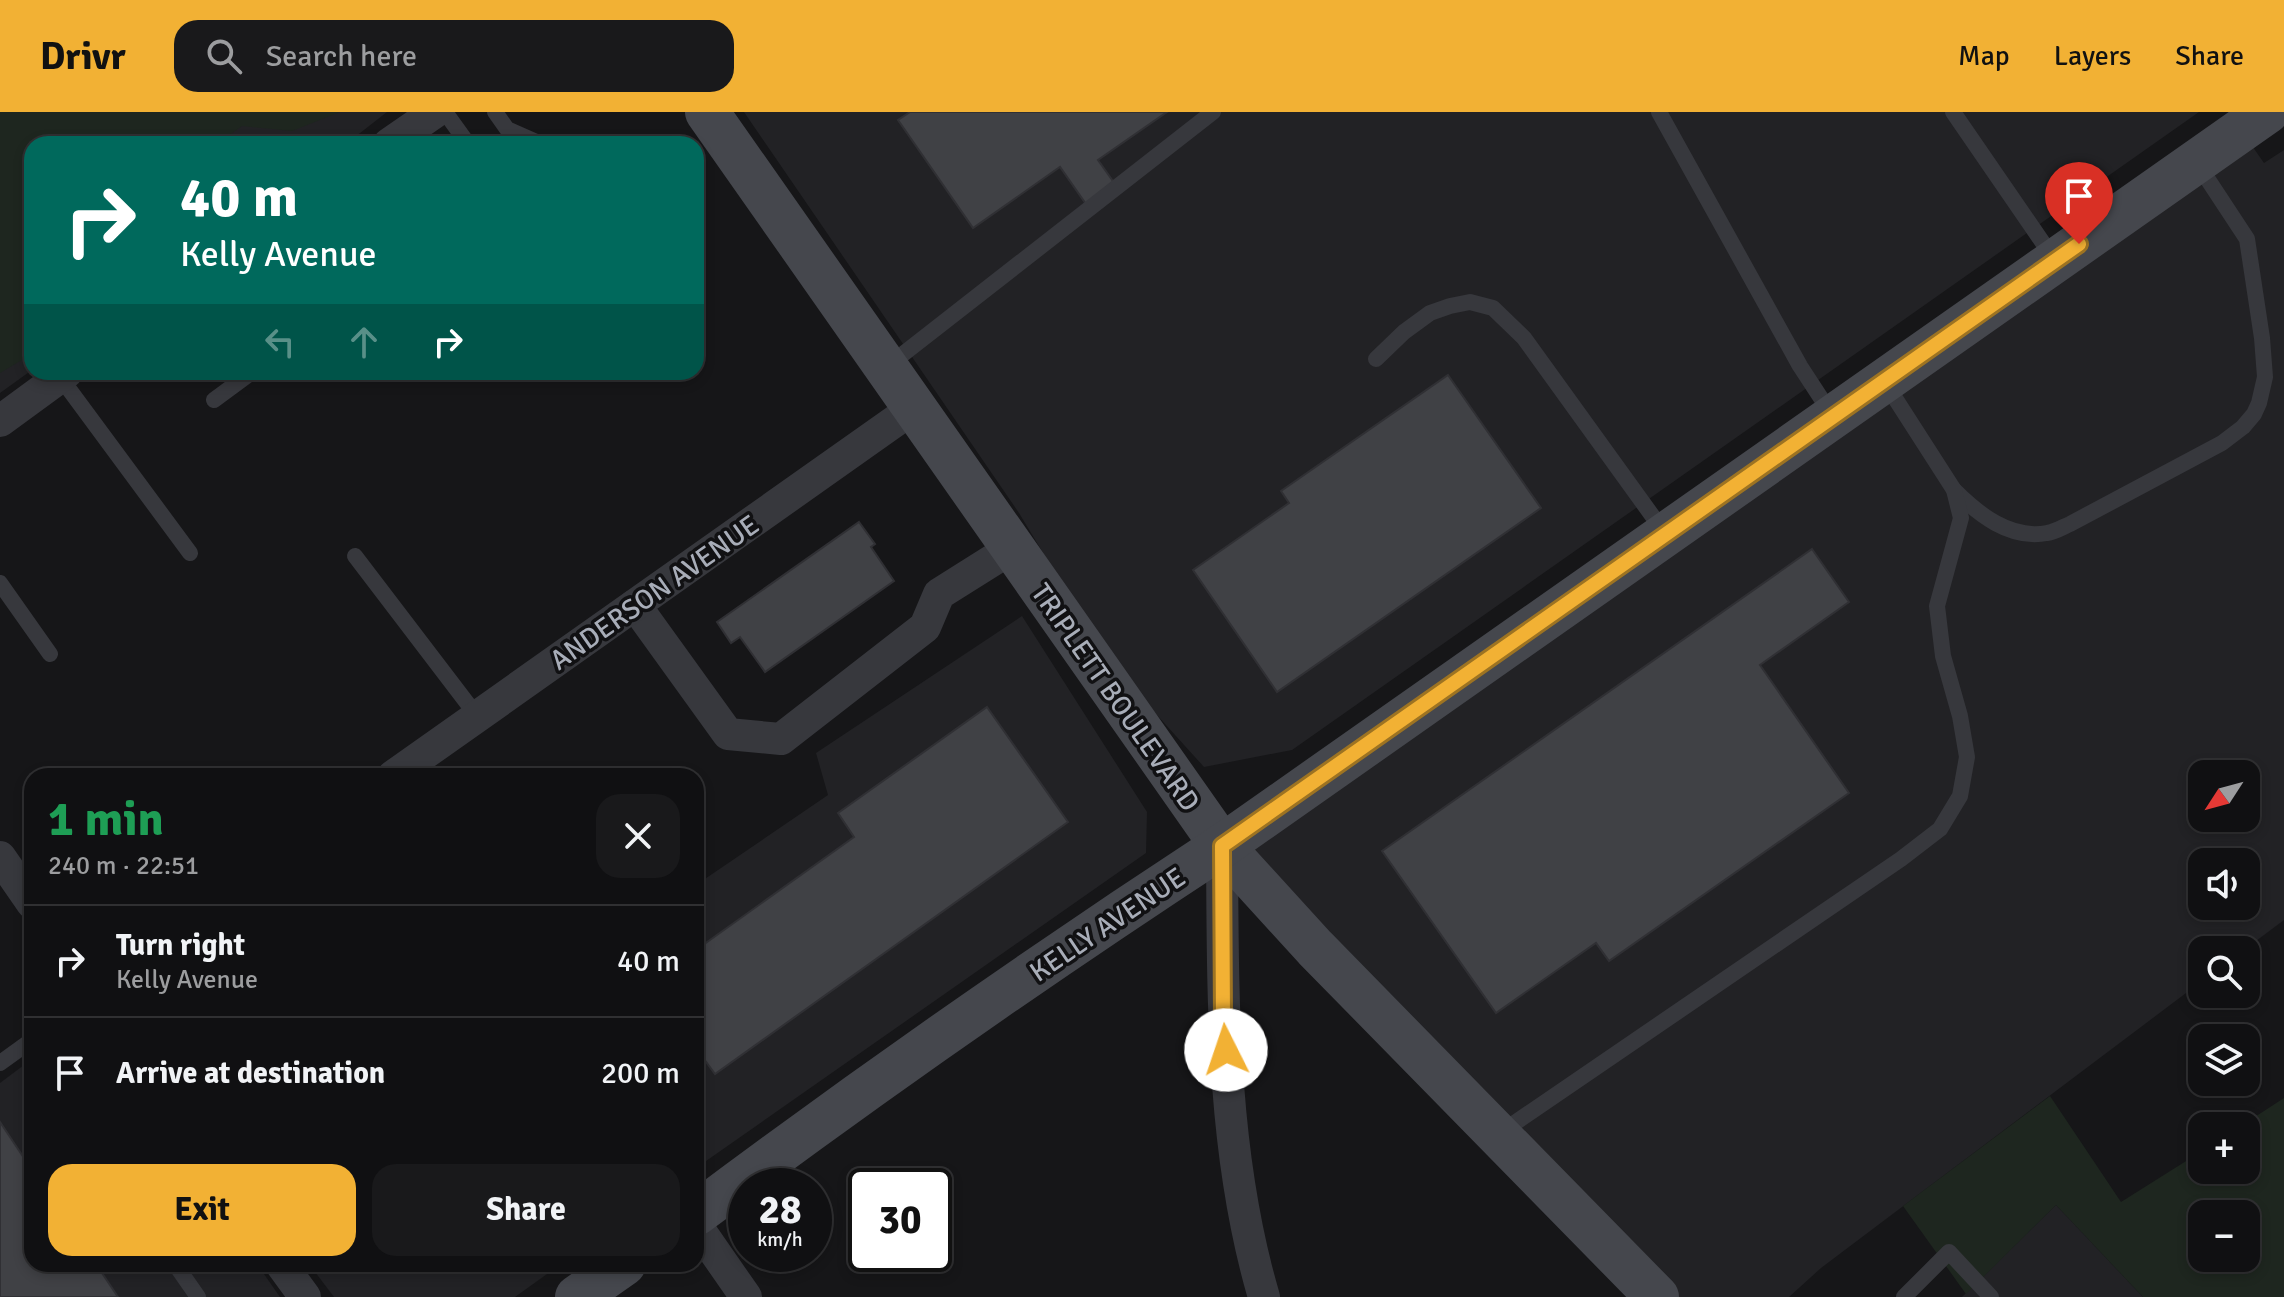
<!DOCTYPE html>
<html lang="en">
<head>
<meta charset="utf-8">
<style>
	:root { --surface:#101012; --page:#19191b; --text:#f1f3f6; --muted:#9c9d9f; --line:#303032; --accent:#f2b134 }
	body { margin:0; font-family:Signika,sans-serif; background:var(--page); color:var(--text); height:100vh; display:flex; flex-direction:column; font-size:30px; white-space:nowrap }
	* { box-sizing:border-box; margin:0 }
	p { font-size:26px; color:var(--muted) }
	.icon { flex:none; width:44px; height:44px; fill:none; stroke:currentColor; stroke-width:2; stroke-linecap:round; stroke-linejoin:round }
	.map { position:relative; flex:1; overflow:hidden }
	.side { position:absolute; left:24px; top:656px; width:680px; height:504px; display:flex; flex-direction:column; background:var(--surface); border-radius:24px; box-shadow:0 4px 12px #0003,0 0 0 2px var(--line) }
	.side>* { flex:none }
	.banner { position:absolute; left:24px; top:24px; width:680px; height:244px; border-radius:24px; box-shadow:0 4px 12px #0003,0 0 0 2px var(--line); background:#00695c; color:#fff; overflow:hidden }
	.needle { width:52px; rotate:234deg }
	.fabs { position:absolute; left:2188px; top:648px; display:grid; gap:16px }
	.fabs a { display:grid; place-items:center; width:72px; height:72px; border-radius:16px; background:var(--surface); box-shadow:0 4px 12px #0003,0 0 0 2px var(--line); font-size:40px }
	.speed { position:absolute; left:728px; top:1056px; display:flex; gap:16px; font-size:40px; font-weight:700; text-align:center }
	.speed>* { display:grid; place-content:center; width:104px; height:104px; border-radius:50%; background:var(--surface); box-shadow:0 4px 12px #0003,0 0 0 2px var(--line); line-height:1 }
	.speed small { font-size:20px; font-weight:400 }
	.speed .limit { border:4px solid #111; border-radius:12px; background:#fff; color:#111 }
	.pin { position:absolute; display:grid; place-items:center; width:68px; height:68px; color:#fff; margin:-82px -34px; border-radius:50% 50% 50% 0; rotate:-45deg; box-shadow:0 0 8px #0007 }
	.pin .icon { rotate:45deg }
	.me { position:absolute; width:88px; margin:-44px; rotate:356deg; stroke-linejoin:round; filter:drop-shadow(0 0 6px #0008) }
	.turn { display:flex; align-items:center; gap:28px; height:168px; padding:0 24px; font-size:36px }
	.turn .icon { width:104px; height:104px; stroke-width:2.5 }
	.turn b { display:block; font-size:56px; line-height:68px }
	.lanes { display:flex; align-items:center; height:76px; padding:0 24px; background:#0003; justify-content:center; gap:40px; direction:ltr }
	.lanes .off { opacity:.35 }
	.round { display:grid; place-items:center; flex:none; width:84px; height:84px; border-radius:24px; background:var(--page) }
	.overview { display:flex; align-items:center; justify-content:space-between; height:136px; padding:0 24px }
	h1 { font-size:48px; font-weight:700; line-height:60px; color:#1e9e55 }
	.primary-button { display:flex; gap:16px; margin-top:auto; padding:16px 24px }
	.primary-button a { flex:1; height:92px; border-radius:24px; background:var(--accent); color:#111; font-size:32px; font-weight:700; line-height:92px; text-align:center }
	.primary-button a+a { background:var(--page); color:var(--text) }
	ul { padding:0; list-style:none }
	li { display:flex; align-items:center; gap:24px; height:112px; padding:0 24px; border-top:2px solid var(--line) }
	li div { flex:1 }
	li b { display:block; font-size:30px }
	li em { font-style:normal }
	header { display:flex; align-items:center; gap:48px; box-sizing:border-box; height:112px; padding:0 40px; background:var(--accent); color:#111 }
	header strong { font-size:38px }
	nav { display:flex; gap:44px; margin-inline-start:auto; font-size:28px }
	.search { width:560px; height:72px; background:var(--page); display:flex; align-items:center; gap:20px; box-sizing:border-box; padding:0 28px; border-radius:24px; color:var(--muted); font-size:30px }
	.map>svg:first-child { display:block }
	.built { fill:#222225; fill-rule:evenodd }
	.green { fill:#1e261f; fill-rule:evenodd }
	.building { fill:#404145; stroke:#303034; stroke-width:2 }
	.lines { fill:none; stroke-linecap:round; stroke-linejoin:round }
	.lane { stroke:#37383d; stroke-width:16 }
	.street { stroke:#37383d; stroke-width:32 }
	.secondary { stroke:#45474d; stroke-width:44 }
	.route-casing { stroke:#9d7322; stroke-width:20 }
	.route { stroke:#f2b134; stroke-width:14 }
	.labels { text-anchor:middle; stroke-width:7; stroke-linejoin:round; paint-order:stroke }
	.street-label { font-size:28px; fill:#a8adb8; stroke:#111113 }
</style>
</head>
<body>
<header>
<strong>Drivr</strong>
<div class="search"><svg class="icon" aria-label="search" viewBox="0 0 24 24"><circle cx="10" cy="10" r="6"/><path d="M15 15l6 6"/></svg>Search here</div>
<nav><a>Map</a><a>Layers</a><a>Share</a></nav>
</header>
<div class="map">
<svg width="2284" height="1185" viewBox="0 0 2284 1185">
	<rect width="100%" height="100%" fill="#161618"/>
	<g class="built">
		<path d="M0 0H387L346 32H32V258L0 281Z"/>
		<path d="M744 0H2199L1292 638 1204 655 1109 550 1019 401Z"/>
		<path d="M2241 18 2264 51 2284 38V808L2244 838H2202V869L1821 1156 1789 1185H1657L1222 734ZM2202 662H2246V706H2202ZM2202 750H2246V794H2202Z"/>
		<path d="M1022 504 1147 700 1146 741 696 1056V773L828 683 816 641Z"/>
		<path d="M32 947V1152H257L280 1185H0V971Z"/>
		<path d="M2056 1093 2143 1185H1962Z"/>
		<path d="M309 1152H561L515 1185H334Z"/>
	</g>
	<g class="green">
		<path d="M0 0H340L292 19 242 14 217 32H32V242L0 261Z"/>
		<path d="M2050 984 2121 1090 2202 1039V1058H2246V1014H2241L2284 986V1185H2143L2056 1093 1966 1182 1903 1094ZM2202 1102H2246V1146H2202Z"/>
	</g>
	<g class="building">
		<path d="M910 0H1167L1098 48 1115 72 1086 92 1060 55 973 116 898 8Z"/>
		<path d="M1448 263 1541 396 1277 580 1193 458 1289 391 1281 379Z"/>
		<path d="M859 410 875 432 871 435 894 469 765 560 740 525 731 531 717 510Z"/>
		<path d="M1812 437 1849 490 1760 553 1849 681 1609 849 1596 831 1496 901 1382 739Z"/>
		<path d="M987 595 1068 710 715 962 696 936V838L854 725 838 701Z"/>
		<path d="M0 1010 32 1058V1152H96L118 1185H0Z"/>
	</g>
	<g class="lines">
		<g class="lane">
			<path d="M445 0 468 32"/>
			<path d="M495 0 507 17 541 32"/>
			<path d="M1659 0 1800 254 1832 303"/>
			<path d="M1953 0 2054 147"/>
			<path d="M1376 247 1404 220 1430 201 1450 194 1470 190 1493 196 1524 226 1664 420"/>
			<path d="M889 253 1213 0"/>
			<path d="M60 265 190 441"/>
			<path d="M214 288 252 260"/>
			<path d="M1954 378C1978 402 2010 428 2047 421 2055 420 2063 415 2070 412L2222 331 2243 315 2254 302 2259 291 2265 265 2262 226 2247 127 2197 51"/>
			<path d="M355 444 477 604"/>
			<path d="M0 471 50 542"/>
			<path d="M0 951 32 928"/>
			<path d="M1500 1021 1901 747 1940 717 1960 684 1967 645 1960 604 1943 544 1937 494 1961 406 1954 378 1884 269"/>
			<path d="M175 1152 198 1185"/>
			<path d="M1904 1185 1949 1140 1991 1185"/>
		</g>
		<g class="street">
			<path d="M389 32 435 0"/>
			<path d="M0 309 67 260"/>
			<path d="M635 493 728 622 781 627 925 515 939 482 1012 436"/>
			<path d="M393 664 915 295"/>
			<path d="M1222 734C1223 885 1221 1039 1264 1185"/>
			<path d="M0 745 32 791"/>
			<path d="M696 1113 746 1185"/>
			<path d="M281 1152 305 1185"/>
		</g>
		<g class="secondary">
			<path d="M707 0 1222 734 1315 836 1657 1185"/>
			<path d="M696 1102C867 974 1043 851 1222 734L2267 0"/>
			<path d="M577 1185 624 1152"/>
		</g>
	</g>
	<g class="lines">
		<g class="route-casing">
			<path id="route" d="M1226 938 1223 907 1222 734 2079 132"/>
		</g>
		<use href="#route" class="route"/>
	</g>
	<g class="labels">
		<g class="street-label">
			<text transform="translate(654 480) rotate(-35)" y="10">ANDERSON AVENUE</text>
			<text transform="translate(1116 585) rotate(55)" y="10">TRIPLETT BOULEVARD</text>
			<text transform="translate(1107 812) rotate(-34)" y="10">KELLY AVENUE</text>
		</g>
	</g>
</svg>
<div class="fabs">
<a><svg class="needle" viewBox="-14 -14 28 28"><path d="M0-13l5 13h-10z" fill="#e53935"/><path d="M0 13l5-13h-10z" fill="#9c9d9f"/></svg></a>
<a><svg class="icon" aria-label="sound" viewBox="0 0 24 24"><path d="M4 9h4l5-4v14l-5-4H4zM17 9q2 3 0 6"/></svg></a>
<a><svg class="icon" aria-label="search" viewBox="0 0 24 24"><circle cx="10" cy="10" r="6"/><path d="M15 15l6 6"/></svg></a>
<a><svg class="icon" aria-label="layers" viewBox="0 0 24 24"><path d="M12 4l9 5-9 5-9-5zM3 14l9 5 9-5"/></svg></a>
<a>+</a>
<a>−</a>
</div>
<div class="speed"><div>28<small>km/h</small></div><div class="limit">30</div></div>
<div class="pin" style="left:2079px;top:132px;background:#d93025"><svg class="icon" aria-label="arrive" viewBox="0 0 24 24"><path d="M6 21V4h12l-3 4 3 4H6"/></svg></div>
<svg class="me" style="left:1226px;top:938px" viewBox="-20 -20 40 40"><circle r="19" fill="#fff"/><path d="M0-13L10 11 0 6-10 11z" fill="#f2b134"/></svg>
<div class="banner">
<div class="turn"><svg class="icon" aria-label="right" viewBox="0 0 24 24"><path d="M7 20v-9h11M14 6l5 5-5 5"/></svg><div><b>40 m</b>Kelly Avenue</div></div>
<div class="lanes"><svg class="icon off" aria-label="left" viewBox="0 0 24 24"><path d="M17 20v-9H6M10 6l-5 5 5 5"/></svg><svg class="icon off" aria-label="ahead" viewBox="0 0 24 24"><path d="M12 20V5M6 11l6-6 6 6"/></svg><svg class="icon" aria-label="right" viewBox="0 0 24 24"><path d="M7 20v-9h11M14 6l5 5-5 5"/></svg></div>
</div>
<section class="side">
<div class="overview"><div><h1>1 min</h1><p>240 m · 22:51</p></div><a class="round"><svg class="icon" aria-label="close" viewBox="0 0 24 24"><path d="M6 6l12 12M18 6L6 18"/></svg></a></div>
<ul>
<li><svg class="icon" aria-label="right" viewBox="0 0 24 24"><path d="M7 20v-9h11M14 6l5 5-5 5"/></svg><div><b>Turn right</b><p>Kelly Avenue</p></div><em>40 m</em></li>
<li><svg class="icon" aria-label="arrive" viewBox="0 0 24 24"><path d="M6 21V4h12l-3 4 3 4H6"/></svg><div><b>Arrive at destination</b></div><em>200 m</em></li>
</ul>
<div class="primary-button"><a>Exit</a><a>Share</a></div>
</section>
</div>
</body>
</html>
